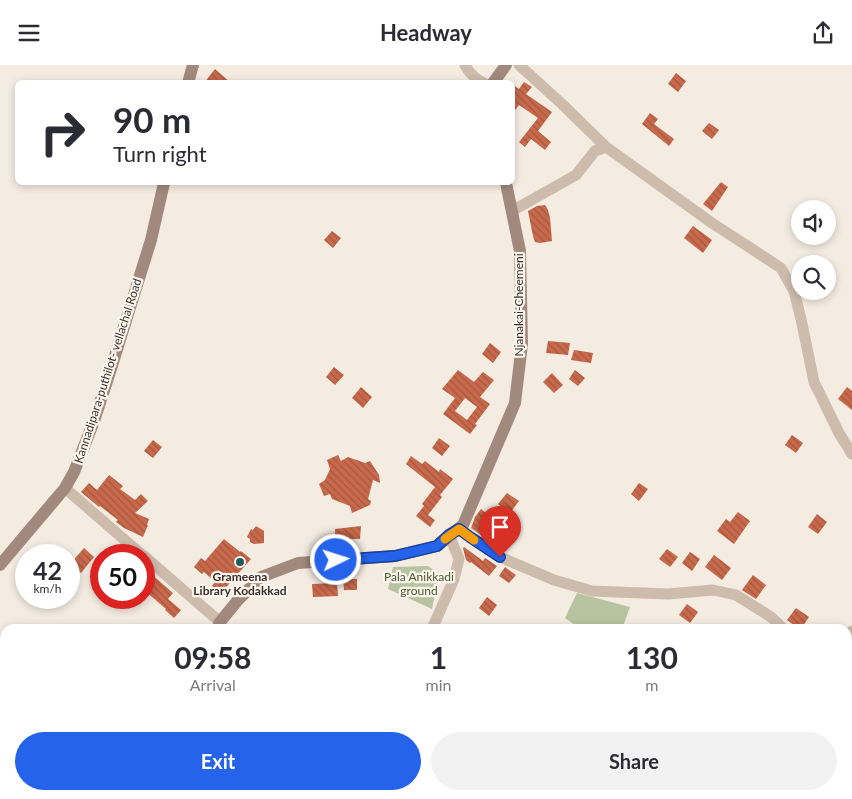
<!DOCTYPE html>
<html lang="en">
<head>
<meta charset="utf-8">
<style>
	:root { --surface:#fff; --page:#f2f2f3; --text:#2b2b33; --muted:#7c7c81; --accent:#2563eb }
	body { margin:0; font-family:Lato,sans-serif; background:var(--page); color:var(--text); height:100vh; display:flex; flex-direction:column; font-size:19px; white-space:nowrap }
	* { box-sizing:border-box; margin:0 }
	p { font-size:16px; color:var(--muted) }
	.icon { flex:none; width:28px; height:28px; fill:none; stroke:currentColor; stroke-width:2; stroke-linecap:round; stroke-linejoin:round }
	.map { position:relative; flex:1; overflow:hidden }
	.drawer { position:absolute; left:0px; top:559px; width:852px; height:176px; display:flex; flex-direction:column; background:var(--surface); border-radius:15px 15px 0 0; box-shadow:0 2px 8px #0003 }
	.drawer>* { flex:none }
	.top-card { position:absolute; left:15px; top:15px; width:500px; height:105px; border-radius:8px; box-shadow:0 2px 8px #0003; background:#fff; color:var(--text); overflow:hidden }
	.controls { position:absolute; left:791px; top:135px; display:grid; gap:10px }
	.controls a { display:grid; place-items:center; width:45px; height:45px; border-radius:50%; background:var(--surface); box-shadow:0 2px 8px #0003; font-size:25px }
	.speed { position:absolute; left:15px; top:479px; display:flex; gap:10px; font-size:25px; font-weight:700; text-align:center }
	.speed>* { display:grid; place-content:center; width:65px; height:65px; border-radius:50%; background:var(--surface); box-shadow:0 2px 8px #0003; line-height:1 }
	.speed small { font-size:12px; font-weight:400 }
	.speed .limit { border:8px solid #d22; background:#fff; color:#111 }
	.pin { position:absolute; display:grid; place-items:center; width:42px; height:42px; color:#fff; margin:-51px -21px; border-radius:50% 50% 50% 0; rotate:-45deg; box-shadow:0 0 5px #0007 }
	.pin .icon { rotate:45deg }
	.me { position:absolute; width:55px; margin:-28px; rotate:86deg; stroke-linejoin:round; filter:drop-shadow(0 0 4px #0008) }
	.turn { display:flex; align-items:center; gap:18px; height:105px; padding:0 15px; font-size:22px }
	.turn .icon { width:65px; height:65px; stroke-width:2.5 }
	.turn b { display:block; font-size:35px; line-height:42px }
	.eta { display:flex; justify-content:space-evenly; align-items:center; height:85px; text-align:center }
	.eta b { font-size:30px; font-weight:700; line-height:35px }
	.button { display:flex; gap:10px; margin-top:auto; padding:10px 15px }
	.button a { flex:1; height:58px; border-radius:30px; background:var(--accent); color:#fff; font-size:20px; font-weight:700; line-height:58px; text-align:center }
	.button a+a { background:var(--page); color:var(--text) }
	header { display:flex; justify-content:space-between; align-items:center; height:65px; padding:0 15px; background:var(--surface); font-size:22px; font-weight:700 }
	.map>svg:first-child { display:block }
	.green { fill:#b8c4a0 }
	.building { fill:url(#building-back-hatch); fill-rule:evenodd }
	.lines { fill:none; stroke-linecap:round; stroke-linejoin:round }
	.street { stroke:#cdbbac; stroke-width:11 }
	.secondary { stroke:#a18a7d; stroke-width:12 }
	.route-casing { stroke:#184099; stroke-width:12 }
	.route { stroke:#2563eb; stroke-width:9 }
	.slow { stroke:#f59e0b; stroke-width:9 }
	.poi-dot { fill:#1f5a5e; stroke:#fbf5ee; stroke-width:2 }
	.labels { text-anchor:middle; stroke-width:4.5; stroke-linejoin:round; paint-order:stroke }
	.street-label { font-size:12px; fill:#3b302b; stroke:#fbf5ee }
	.poi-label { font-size:12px; font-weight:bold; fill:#3b302b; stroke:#fbf5ee }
	.park-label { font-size:12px; fill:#4a5a2e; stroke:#fbf5ee }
</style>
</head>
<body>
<header><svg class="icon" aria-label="menu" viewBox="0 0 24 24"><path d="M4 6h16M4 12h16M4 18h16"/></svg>Headway<svg class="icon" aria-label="share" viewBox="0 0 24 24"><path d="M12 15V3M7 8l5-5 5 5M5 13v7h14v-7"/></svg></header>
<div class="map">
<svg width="852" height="734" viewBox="0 0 852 734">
	<defs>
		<pattern id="building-back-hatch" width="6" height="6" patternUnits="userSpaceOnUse" patternTransform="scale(1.25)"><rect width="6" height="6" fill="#c8694b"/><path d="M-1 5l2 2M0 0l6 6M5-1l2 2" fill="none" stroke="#a4573f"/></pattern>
	</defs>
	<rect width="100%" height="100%" fill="#f4ebe1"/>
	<g class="green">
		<path d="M428 501 439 509 432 544 388 524 393 502Z"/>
		<path d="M577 528 630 542 622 564H581L565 553Z"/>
	</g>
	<g class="building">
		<path d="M215 4 231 18H204Z"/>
		<path d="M676 8 686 16 678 27 668 19Z"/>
		<path d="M524 17 532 22 526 29 552 47 538 66 551 77 545 85 531 74 525 82 519 77 538 53 519 40 512 49V19L519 24Z"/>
		<path d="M650 48 658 54 654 59 674 74 669 81 642 59Z"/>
		<path d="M709 58 719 65 712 74 702 66Z"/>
		<path d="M721 117 728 122 712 146 703 139Z"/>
		<path d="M545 140 548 145 550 153 552 176 540 178 535 177 533 171 528 146 537 141Z"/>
		<path d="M693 161 712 175 703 188 684 173Z"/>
		<path d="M332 166 341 173 333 183 324 175Z"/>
		<path d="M548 276 570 278 568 290 546 288Z"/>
		<path d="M490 278 501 287 493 298 482 289Z"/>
		<path d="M574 285 593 288 591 298 571 295Z"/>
		<path d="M334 302 344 310 335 320 326 312Z"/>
		<path d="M458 305 474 317 483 307 494 315 480 332 490 339 475 359 477 360 470 369 443 349 455 333 442 324ZM465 333 477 342 467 355 455 346Z"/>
		<path d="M575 305 585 313 578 321 569 314Z"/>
		<path d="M552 308 563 320 554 328 543 317Z"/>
		<path d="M361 322 372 332 363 343 352 333Z"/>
		<path d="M847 322 852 326V345L838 334Z"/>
		<path d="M792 370 803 378 796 388 785 380Z"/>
		<path d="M439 373 450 381 442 391 432 383Z"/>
		<path d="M153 375 162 382 153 393 144 386Z"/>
		<path d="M338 390 341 396 348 392 365 398 370 396 379 410 380 418 373 415 368 434 371 436 370 440 352 448 350 441 332 434 330 429 324 431 319 419 325 415 330 404 327 395Z"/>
		<path d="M411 391 422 399 425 396 439 407 440 404 453 414 440 430 442 432 428 450 435 455 430 462 416 451 424 441 422 439 435 422 406 399Z"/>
		<path d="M109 410 123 421 120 424 135 435 141 429 148 436 135 448 149 454 147 460H148L143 472 124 463 116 457 118 455 100 441 99 442 81 427 89 418 97 425Z"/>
		<path d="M639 418 648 424 639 436 631 429Z"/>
		<path d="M507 428 519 436 510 448 498 439Z"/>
		<path d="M481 444 493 454 481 470 471 463 475 452Z"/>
		<path d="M738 447 750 456 734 479 717 466 726 454 730 457Z"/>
		<path d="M817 449 827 457 818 469 808 462Z"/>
		<path d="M256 461 264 466V478L254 479 250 477V474L247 472 251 464 253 465Z"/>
		<path d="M361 461 360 474H335V464Z"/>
		<path d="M224 474 240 487 241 486 251 494 221 528 212 521 215 517 204 507 202 509 194 502 201 493 205 496Z"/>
		<path d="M464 482 483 496 485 493 497 501 489 511 471 497 470 498 466 495 463 483Z"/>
		<path d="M84 483 94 492 81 508 70 499Z"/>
		<path d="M667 484 678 492 670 502 659 494Z"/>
		<path d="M690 487 700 494 692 506 682 498Z"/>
		<path d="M714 490 731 503 722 515 705 502Z"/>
		<path d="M505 502 516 510 509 518 499 511Z"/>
		<path d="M150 508 173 528 168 534 181 545 174 553 165 545 166 544 144 525V516Z"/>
		<path d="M753 510 766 520 756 534 742 525Z"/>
		<path d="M343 514H357V525H344Z"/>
		<path d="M337 518 338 531 313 532 312 519Z"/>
		<path d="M487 532 497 540 489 551 479 543Z"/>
		<path d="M687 539 698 547 690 558 679 550Z"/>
		<path d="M796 543 809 552 801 564H799L787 555Z"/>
	</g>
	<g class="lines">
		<g class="street">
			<path d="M465 0C469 8 475 14 484 18"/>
			<path d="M519 0 562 39 606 82"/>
			<path d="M512 146 576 110 595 86 606 82 712 158 781 203 794 226 801 254 814 317 839 368 852 389"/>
			<path d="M65 423 142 490"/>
			<path d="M459 463 470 472 500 492 554 515 592 526 668 529 713 525 736 530 771 552 784 564"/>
			<path d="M144 491 220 557"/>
			<path d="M432 564 454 514 459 494 449 470"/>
			<path d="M848 571 852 566"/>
			<path d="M736 730 737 734"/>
			<path d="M445 734 447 730"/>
		</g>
		<g class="secondary">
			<path d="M188 18 193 0"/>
			<path d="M493 18 506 0"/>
			<path d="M0 500 65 423 74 407 94 356 110 307 151 175 164 118"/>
			<path d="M217 564 220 557 238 535 261 512 298 498 395 491 437 481 463 460 515 338 522 279 520 186 506 118"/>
			<path d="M231 730 233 734"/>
		</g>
	</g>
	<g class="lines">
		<g class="route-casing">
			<path id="route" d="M336 495 395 491 437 481 449 470 459 464 470 472 500 492"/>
		</g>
		<use href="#route" class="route"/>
		<path class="slow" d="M445 474 459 464 474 475"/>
	</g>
	<circle class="poi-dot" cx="240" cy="497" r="5"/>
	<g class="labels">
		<g class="street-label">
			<text transform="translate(519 240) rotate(-90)" y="4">Njanakai-Cheemeni</text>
			<text transform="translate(108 306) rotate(-72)" y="4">Kannadipara-puthilot- vellachal Road</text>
		</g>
		<g class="poi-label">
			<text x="240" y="516">Grameena<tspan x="240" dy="14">Library Kodakkad</tspan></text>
		</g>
		<g class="park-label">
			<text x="419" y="516">Pala Anikkadi<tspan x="419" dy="14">ground</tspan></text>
		</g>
	</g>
</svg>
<div class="controls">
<a><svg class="icon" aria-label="sound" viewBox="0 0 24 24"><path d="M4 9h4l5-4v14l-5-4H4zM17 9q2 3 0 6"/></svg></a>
<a><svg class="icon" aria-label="search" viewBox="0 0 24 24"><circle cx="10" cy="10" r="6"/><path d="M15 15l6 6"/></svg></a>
</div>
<div class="speed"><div>42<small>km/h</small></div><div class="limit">50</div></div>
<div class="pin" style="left:500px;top:492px;background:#d93025"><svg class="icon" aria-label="arrive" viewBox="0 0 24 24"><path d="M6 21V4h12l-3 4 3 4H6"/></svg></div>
<svg class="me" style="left:336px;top:495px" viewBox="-20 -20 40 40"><circle r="17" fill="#2563eb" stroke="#fff" stroke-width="3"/><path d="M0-11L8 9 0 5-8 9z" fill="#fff"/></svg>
<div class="top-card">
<div class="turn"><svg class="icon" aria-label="right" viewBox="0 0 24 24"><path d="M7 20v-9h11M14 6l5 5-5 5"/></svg><div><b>90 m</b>Turn right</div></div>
</div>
<section class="drawer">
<div class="eta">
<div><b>09:58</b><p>Arrival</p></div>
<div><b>1</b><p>min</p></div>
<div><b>130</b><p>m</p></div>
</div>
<div class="button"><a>Exit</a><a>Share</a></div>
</section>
</div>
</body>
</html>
